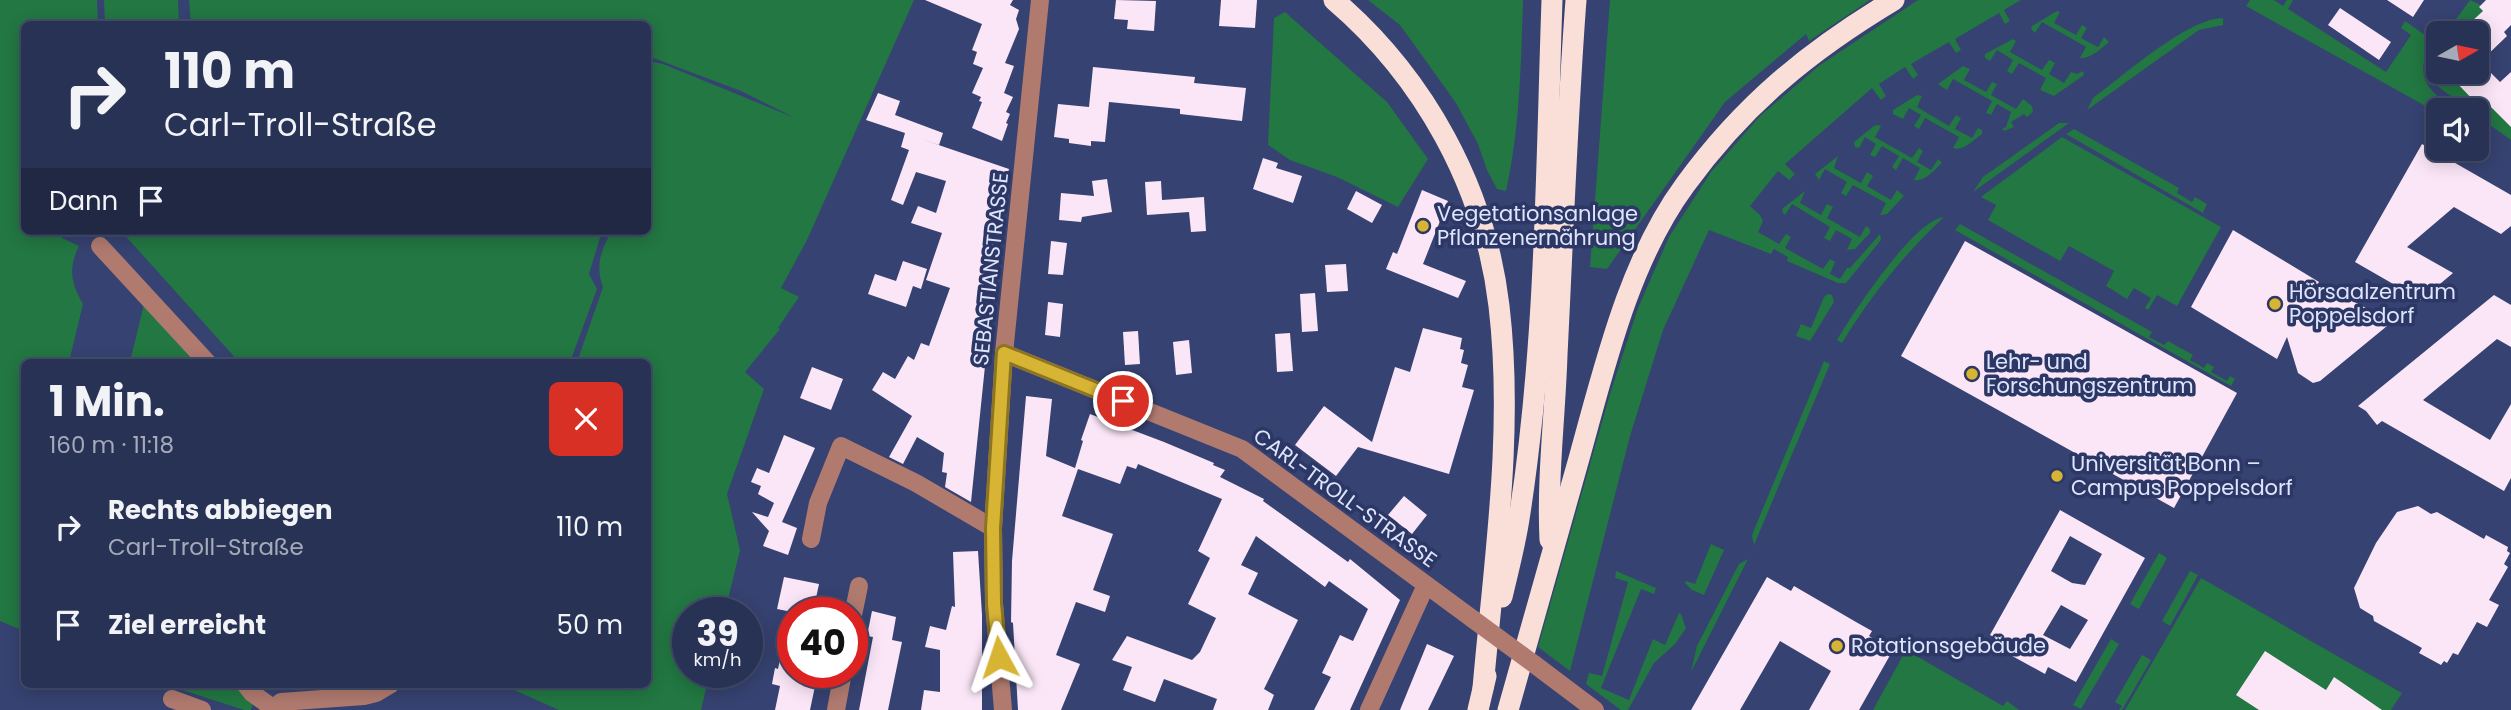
<!DOCTYPE html>
<html lang="de">
<head>
<meta charset="utf-8">
<style>
	:root { --surface:#283255; --page:#303a5b; --text:#f1f3f6; --muted:#a5aab9; --line:#444d6c }
	body { margin:0; font-family:Poppins,sans-serif; background:var(--page); color:var(--text); height:100vh; display:flex; flex-direction:column; font-size:26px; white-space:nowrap }
	* { box-sizing:border-box; margin:0 }
	p { font-size:23px; color:var(--muted) }
	.icon { flex:none; width:38px; height:38px; fill:none; stroke:currentColor; stroke-width:2; stroke-linecap:round; stroke-linejoin:round }
	.map { position:relative; flex:1; overflow:hidden }
	.details { position:absolute; left:21px; top:359px; width:630px; height:329px; display:flex; flex-direction:column; background:var(--surface); border-radius:10px; box-shadow:0 4px 18px #0003,0 0 0 2px var(--line) }
	.details>* { flex:none }
	.guide { position:absolute; left:21px; top:21px; width:630px; height:214px; border-radius:10px; box-shadow:0 4px 18px #0003,0 0 0 2px var(--line); background:#283255; color:var(--text); overflow:hidden }
	.needle { width:46px; rotate:81deg }
	.tools { position:absolute; left:2426px; top:21px; display:grid; gap:14px }
	.tools a { display:grid; place-items:center; width:63px; height:63px; border-radius:10px; background:var(--surface); box-shadow:0 4px 18px #0003,0 0 0 2px var(--line); font-size:35px }
	.speed { position:absolute; left:672px; top:597px; display:flex; gap:14px; font-size:35px; font-weight:700; text-align:center }
	.speed>* { display:grid; place-content:center; width:91px; height:91px; border-radius:50%; background:var(--surface); box-shadow:0 4px 18px #0003,0 0 0 2px var(--line); line-height:1 }
	.speed small { font-size:18px; font-weight:400 }
	.speed .limit { border:10px solid #d22; background:#fff; color:#111 }
	.pin { position:absolute; display:grid; place-items:center; width:60px; height:60px; color:#fff; margin:-30px; border:4px solid #fff; border-radius:50%; box-shadow:0 2px 7px #0007 }
	.me { position:absolute; width:77px; margin:-38px; rotate:355deg; stroke-linejoin:round; filter:drop-shadow(0 0 5px #0008) }
	.turn { display:flex; align-items:center; gap:24px; height:147px; padding:0 28px; font-size:32px }
	.turn .icon { width:91px; height:91px; stroke-width:2.5 }
	.turn b { display:block; font-size:49px; line-height:60px }
	.then { display:flex; align-items:center; height:66px; padding:0 28px; background:#0003; gap:14px; font-size:26px }
	.round { display:grid; place-items:center; flex:none; width:74px; height:74px; border-radius:10px; background:var(--page) }
	.overview { display:flex; align-items:center; justify-content:space-between; height:119px; padding:0 28px }
	h1 { font-size:42px; font-weight:700; line-height:52px }
	ul { padding:0; list-style:none }
	li { display:flex; align-items:center; gap:21px; height:98px; padding:0 28px }
	li div { flex:1 }
	li b { display:block; font-size:26px }
	li em { font-style:normal }
	.map>svg:first-child { display:block }
	.green { fill:#227742 }
	.building { fill:#fbe6f7; fill-rule:evenodd }
	.lines { fill:none; stroke-linecap:round; stroke-linejoin:round }
	.minor { stroke:#b07a6f; stroke-width:18 }
	.highway { stroke:#fadfd9; stroke-width:21 }
	.minor-bridge { stroke:#b07a6f; stroke-width:18 }
	.route-casing { stroke:#8c7522; stroke-width:18 }
	.route { stroke:#d8b434; stroke-width:12 }
	.poi-dot { fill:#d8b434; stroke:#2c3765; stroke-width:2.5 }
	.labels { text-anchor:middle; stroke-width:7; stroke-linejoin:round; paint-order:stroke }
	.poi-label { font-size:21px; fill:#dde4fb; stroke:#2c3765; text-anchor:start }
	.street-label { font-size:21px; fill:#dde4fb; stroke:#2c3765 }
</style>
</head>
<body>
<div class="map">
<svg width="2511" height="710" viewBox="0 0 2511 710">
	<rect width="100%" height="100%" fill="#364271"/>
	<g class="green">
		<path d="M0 0H97L98 24H24V231H62V238L79 246C68 268 71 284 83 304L69 362H24V631L0 621Z"/>
		<path d="M104 0H178L179 24H105Z"/>
		<path d="M189 0H914L807 240 781 288 799 297 778 328 780 329 745 372 764 389 727 494 740 550 725 612H688V672H710L701 710H559L501 684H648V362H577L603 287C595 266 601 249 612 231H648V61L663 64 795 118 741 91 648 56V24H191Z"/>
		<path d="M1368 0H1523C1521 64 1520 129 1506 191L1497 189 1487 170 1478 144 1456 103 1400 25Z"/>
		<path d="M1610 0H1870L1809 41 1806 34 1725 102 1607 269 1590 267Z"/>
		<path d="M1918 0H2021L2004 10 2010 21 2005 24 1999 13 1955 39 1961 50 1956 53 1949 42 1911 64 1918 75 1913 79 1905 67 1879 84 1886 96 1881 100 1872 88 1785 164 1795 174 1789 180 1778 171 1750 206 1760 215 1763 221 1758 232 1779 244 1786 234 1791 237 1785 248 1823 269 1830 259 1835 262 1830 274 1840 279 1847 268H1850L1880 234 1881 240 1846 283H1838L1787 261 1788 257 1774 249 1771 254 1709 230 1663 330 1630 436 1570 671 1538 647 1610 394 1638 308 1669 237 1711 172 1760 116 1820 65Z"/>
		<path d="M2250 0H2274L2283 6 2287 0H2293L2288 9 2386 72 2411 35 2401 28 2405 21 2432 40C2414 76 2425 89 2456 110H2438V113L2246 6Z"/>
		<path d="M2470 0 2481 5 2479 7 2484 13 2471 22 2473 25 2464 33H2446Z"/>
		<path d="M2057 11 2060 12 2054 23 2076 35 2082 25 2087 28 2081 38 2098 47 2104 37 2109 42C2101 49 2090 59 2080 58L2086 47 2081 44 2042 22 2035 33 2031 29 2032 26Z"/>
		<path d="M1285 12 1387 102 1428 159 1398 207 1337 177 1290 160 1268 145 1274 18Z"/>
		<path d="M2223 18V25L2199 30 2087 110 2093 98C2123 76 2188 18 2223 18Z"/>
		<path d="M2013 39 2016 41 2010 52 2042 70 2049 60 2055 63 2049 74 2064 83 2071 72 2077 74 2083 71 2084 75 2054 96 2040 90 2046 78 2019 63 2012 74 2007 71 2013 60 1997 50 1990 61 1985 58V54Z"/>
		<path d="M2438 46V72H2450L2455 77 2453 79 2469 95 2463 101C2456 101 2454 98 2448 94 2426 79 2426 69 2438 46Z"/>
		<path d="M1963 66 1970 69 1964 80 1986 92 1992 82 1997 84 1991 95 2016 109 2023 99 2032 106 2033 112 2027 117 2024 114 2011 122 2014 127 2004 131 2002 129 2006 127 2011 112 1997 104 1991 115 1986 113 1992 101 1953 79 1947 90 1938 84Z"/>
		<path d="M1917 95 1922 96 1917 107 1949 126 1956 115 1961 118 1955 129 1972 138 1978 128 1982 130V134C1973 140 1963 152 1953 148L1959 137 1925 118 1919 129 1914 126 1921 115 1909 108 1903 119 1893 114V110Z"/>
		<path d="M2483 99 2511 124V140L2476 115V110H2473Z"/>
		<path d="M2059 123H2069L1973 192 1983 177Z"/>
		<path d="M1878 125 1881 126 1875 137 1880 140 1912 158 1919 148 1923 151 1917 162 1931 170 1938 159 1942 163C1934 170 1925 182 1914 180L1920 168 1903 158 1896 170 1892 167 1899 156 1882 146 1875 157 1870 155 1876 144 1865 137 1859 148 1855 147 1854 142 1874 126Z"/>
		<path d="M2074 129 2179 188 2177 193 2192 202 2195 197 2207 204 2203 213 2066 134Z"/>
		<path d="M2062 137 2221 227 2177 306 2157 295 2148 310 2145 308 2151 298 2134 288 2127 299 2106 286 2114 271 2069 246 2060 261 1988 220 1996 205 1981 197Z"/>
		<path d="M1838 156 1834 168 1861 183 1867 172 1873 176 1867 186 1891 200 1897 190 1904 196 1887 214 1880 215 1886 203 1853 185 1846 196 1841 193 1847 182 1825 169 1819 180 1815 174Z"/>
		<path d="M1805 191 1800 203 1821 215 1827 204 1833 207 1827 218 1860 237 1866 226 1870 229V233L1855 249 1847 250 1852 239 1836 230 1830 241 1824 238 1830 227 1792 204 1785 215 1783 213 1782 209Z"/>
		<path d="M1944 217C1904 254 1870 297 1842 343L1837 340C1853 313 1914 220 1944 217Z"/>
		<path d="M1960 224 2152 332 2149 337 2164 345 2168 341 2193 355 2190 360 2204 368 2207 363 2214 367 2211 372 2227 381 2230 376 2235 379 2231 386 1955 230Z"/>
		<path d="M121 231H602L589 274 597 289 570 362H239Z"/>
		<path d="M1828 294 1832 295 1834 302 1810 341 1796 336 1801 324 1811 328 1824 297Z"/>
		<path d="M144 304 197 362H130Z"/>
		<path d="M1824 361 1830 364 1754 545 1752 536 1754 530Z"/>
		<path d="M1711 544 1724 550 1704 595 1692 590 1685 583 1686 581 1695 584Z"/>
		<path d="M2159 553 2167 558 2139 609 2130 604Z"/>
		<path d="M1748 559 1691 672 1697 646 1739 564Z"/>
		<path d="M1616 571 1656 588 1654 594 1641 589 1601 688 1629 700 1653 639 1665 645 1679 613 1681 614 1686 628 1675 644 1654 663 1628 710H1621L1586 684 1589 673 1602 676 1628 582 1615 578Z"/>
		<path d="M2190 571 2198 575 2170 626 2162 621Z"/>
		<path d="M2201 578 2402 693 2391 710H2125Z"/>
		<path d="M2111 639 2119 644 2081 709 2073 705Z"/>
		<path d="M1906 650 2003 706 2007 701 2019 710H1873Z"/>
		<path d="M2142 655 2151 660 2122 710H2119L2122 706 2115 702Z"/>
		<path d="M164 684H239L254 701 251 710H244Z"/>
	</g>
	<g class="building">
		<path d="M925 0H1013L1010 5 1019 10 1016 19 1019 29 1005 63 1014 66 1004 93 1013 97 1006 112 1010 114 1006 123 1008 124 1002 141 972 128 982 102 979 101 981 97 972 93 983 68 973 64 977 52 972 50 982 24Z"/>
		<path d="M1116 0 1156 1 1154 31 1127 29 1128 20 1114 19Z"/>
		<path d="M1221 0H1257L1255 28 1219 26Z"/>
		<path d="M2387 0H2424L2413 17Z"/>
		<path d="M2486 0H2511V25L2504 32 2507 36 2480 62 2500 82 2511 72V127L2483 99 2477 104 2453 79 2463 72H2476V33H2464L2473 25 2470 23 2483 11 2479 7Z"/>
		<path d="M2340 8 2391 42 2379 60 2328 25Z"/>
		<path d="M1093 67 1195 77 1194 83 1246 88 1242 121 1180 114V109L1109 102 1105 142 1091 141V146L1069 143V139L1054 137 1058 104 1089 107Z"/>
		<path d="M878 93 900 101 895 115 943 133 939 145 921 139 1009 169 1002 194 1000 236 990 290 988 337 971 502 945 487 947 473 942 472 944 453 917 437 903 464 889 457 912 416 872 390 883 372 895 379 908 356 914 360 921 343 929 346 950 288 926 280 942 233 911 223 918 206 936 213 946 181 916 172 903 205 891 200 909 150 901 147 905 133 866 120Z"/>
		<path d="M2422 144 2511 195V226L2501 234 2454 207 2407 247 2453 273 2421 300 2355 262Z"/>
		<path d="M1263 158 1278 163 1276 168 1302 176 1293 203 1253 189Z"/>
		<path d="M1107 179 1112 212 1082 217 1081 222 1059 220 1061 193 1094 196 1092 181Z"/>
		<path d="M1161 181 1162 200 1204 197 1206 231 1191 232 1189 212 1147 215 1145 182Z"/>
		<path d="M1422 190 1448 201 1423 264 1466 281 1458 298 1386 269 1393 252 1397 254Z"/>
		<path d="M1356 191 1382 205 1372 223 1347 209Z"/>
		<path d="M2233 230 2319 282 2314 290 2342 295 2386 319 2387 326 2320 381 2313 383 2298 373 2287 337 2277 359 2191 307Z"/>
		<path d="M1051 241 1067 243 1063 275 1048 274Z"/>
		<path d="M1965 241 2237 393 2174 508 1901 356Z"/>
		<path d="M903 261 927 269 921 289 913 286 906 307 868 294 875 274 896 281Z"/>
		<path d="M1346 264 1348 291 1327 292 1325 265Z"/>
		<path d="M1315 293 1318 331 1302 332 1300 294Z"/>
		<path d="M2494 295 2511 305V347L2497 339 2423 400 2490 440 2511 404V478L2504 491 2382 421 2377 425 2366 411 2358 406Z"/>
		<path d="M1048 302 1063 304 1060 337 1045 335Z"/>
		<path d="M1423 328 1462 338 1460 349 1464 350 1461 363 1468 365 1462 387 1474 390 1449 474 1358 447 1336 476 1295 445 1324 406 1372 442 1395 367 1410 372Z"/>
		<path d="M1138 331 1140 364 1125 365 1123 332Z"/>
		<path d="M1290 333 1293 371 1277 372 1275 334Z"/>
		<path d="M1189 340 1192 373 1176 375 1173 342Z"/>
		<path d="M812 367 843 379 831 410 800 398Z"/>
		<path d="M1026 396 1052 399 1046 456 1075 468 1083 441 1081 440 1090 414 1164 442 1214 463 1213 465 1225 470 1220 477 1264 499 1263 501 1348 562 1350 559 1400 600 1350 710H1314L1331 677 1322 673 1340 635 1353 641 1368 609 1329 581 1325 587 1256 536 1241 565 1258 573 1248 594 1298 620 1264 689 1274 695 1268 710H1213L1217 699 1164 679 1155 702 1123 690 1132 667 1112 660 1127 636 1192 660 1200 652 1216 618 1188 604 1210 558 1198 551 1222 499 1138 464 1136 469 1127 466 1120 484 1078 469 1062 516 1113 534 1093 590 1110 596 1105 612 1076 602 1056 655 1080 664 1061 710H1018L1013 623 1011 622 1012 561Z"/>
		<path d="M784 435 815 448 782 522 797 528 788 555 763 546 769 531 752 512 768 517 774 503 758 494 761 486 751 482 757 468 769 473Z"/>
		<path d="M1404 496 1427 515 1412 534 1388 515Z"/>
		<path d="M2418 506 2431 514 2437 512 2484 539 2486 535 2508 547 2507 551 2510 553 2504 564 2508 567 2489 600 2499 605 2487 627 2477 622 2458 655 2453 653 2447 663 2444 661 2441 665 2419 653 2422 648 2374 621 2373 616 2360 608 2354 588 2376 543 2397 512Z"/>
		<path d="M2060 510 2145 558 2076 682 2048 667 2045 674 2005 652 2009 645 1990 635ZM2070 536 2102 554 2085 585 2072 583 2051 571ZM2061 605 2088 620 2070 649 2043 635Z"/>
		<path d="M978 551 982 615V710H921L924 690 940 692V650L925 647 930 626 946 630 952 606 955 607 953 552Z"/>
		<path d="M784 577 819 584 813 612H792L777 609Z"/>
		<path d="M1767 577 1791 591 1794 586 1856 622 1872 631 1869 636 1893 650 1859 710H1809L1831 671 1780 641 1740 710H1691Z"/>
		<path d="M872 611 896 617 892 640 902 642 888 710H859L873 637 867 636Z"/>
		<path d="M786 631H793V672H818L810 710H775L780 686 772 684 775 668 778 669Z"/>
		<path d="M1427 644 1454 656 1428 710H1400Z"/>
		<path d="M2265 651 2326 690 2334 677 2382 710H2259L2236 695Z"/>
	</g>
	<g class="lines">
		<g class="minor">
			<path d="M100 246 207 362"/>
			<path d="M1004 353 1242 449 1474 620"/>
			<path d="M811 539 818 503 841 446 916 483 993 528"/>
			<path d="M852 620 859 586"/>
			<path d="M1534 664 1595 710"/>
			<path d="M245 684 252 693 273 708"/>
			<path d="M172 699 202 710"/>
			<path d="M272 710 281 702 364 696 376 693 391 684"/>
			<path d="M836 710 843 672"/>
			<path d="M1003 710 994 604 993 528 1004 353 1040 0"/>
			<path d="M1369 710 1426 585"/>
		</g>
		<g class="highway">
			<path d="M1334 0C1424 77 1485 187 1499 306 1514 432 1494 562 1483 688"/>
			<path d="M1550 540C1547 478 1555 417 1557 355 1563 236 1567 118 1576 0"/>
			<path d="M1502 597C1508 571 1515 545 1519 519 1546 348 1546 173 1552 0"/>
			<path d="M1478 710 1486 676"/>
			<path d="M1508 710C1532 625 1556 540 1580 455 1605 365 1629 261 1685 185 1744 104 1809 51 1894 0"/>
		</g>
		<path class="minor-bridge" d="M1474 620 1534 664"/>
	</g>
	<g class="lines">
		<g class="route-casing">
			<path id="route" d="M999 657 994 604 993 528 1004 353 1123 401"/>
		</g>
		<use href="#route" class="route"/>
	</g>
	<g class="poi-dot">
		<circle cx="1423" cy="226" r="7"/>
		<circle cx="2275" cy="304" r="7"/>
		<circle cx="1972" cy="374" r="7"/>
		<circle cx="2057" cy="476" r="7"/>
		<circle cx="1837" cy="646" r="7"/>
	</g>
	<g class="labels">
		<g class="poi-label">
			<text x="1437" y="221">Vegetationsanlage<tspan x="1437" dy="24">Pflanzenernährung</tspan></text>
			<text x="2289" y="299">Hörsaalzentrum<tspan x="2289" dy="24">Poppelsdorf</tspan></text>
			<text x="1986" y="369">Lehr- und<tspan x="1986" dy="24">Forschungszentrum</tspan></text>
			<text x="2071" y="471">Universität Bonn –<tspan x="2071" dy="24">Campus Poppelsdorf</tspan></text>
			<text x="1851" y="653">Rotationsgebäude</text>
		</g>
		<g class="street-label">
			<text transform="translate(991 269) rotate(-84)" y="7">SEBASTIANSTRASSE</text>
			<text transform="translate(1345 498) rotate(36)" y="7">CARL-TROLL-STRASSE</text>
		</g>
	</g>
</svg>
<div class="tools">
<a><svg class="needle" viewBox="-14 -14 28 28"><path d="M0-13l5 13h-10z" fill="#e53935"/><path d="M0 13l5-13h-10z" fill="#a5aab9"/></svg></a>
<a><svg class="icon" aria-label="sound" viewBox="0 0 24 24"><path d="M4 9h4l5-4v14l-5-4H4zM17 9q2 3 0 6"/></svg></a>
</div>
<div class="speed"><div>39<small>km/h</small></div><div class="limit">40</div></div>
<div class="pin" style="left:1123px;top:401px;background:#d93025"><svg class="icon" aria-label="arrive" viewBox="0 0 24 24"><path d="M6 21V4h12l-3 4 3 4H6"/></svg></div>
<svg class="me" style="left:999px;top:657px" viewBox="-20 -20 40 40"><path d="M0-17L14 15 0 8-14 15z" fill="#d8b434" stroke="#fff" stroke-width="4"/></svg>
<div class="guide">
<div class="turn"><svg class="icon" aria-label="right" viewBox="0 0 24 24"><path d="M7 20v-9h11M14 6l5 5-5 5"/></svg><div><b>110 m</b>Carl-Troll-Straße</div></div>
<div class="then">Dann<svg class="icon" aria-label="arrive" viewBox="0 0 24 24"><path d="M6 21V4h12l-3 4 3 4H6"/></svg></div>
</div>
<section class="details">
<div class="overview"><div><h1>1 Min.</h1><p>160 m · 11:18</p></div><a class="round" style="background:#d93025;color:#fff"><svg class="icon" aria-label="close" viewBox="0 0 24 24"><path d="M6 6l12 12M18 6L6 18"/></svg></a></div>
<ul>
<li><svg class="icon" aria-label="right" viewBox="0 0 24 24"><path d="M7 20v-9h11M14 6l5 5-5 5"/></svg><div><b>Rechts abbiegen</b><p>Carl-Troll-Straße</p></div><em>110 m</em></li>
<li><svg class="icon" aria-label="arrive" viewBox="0 0 24 24"><path d="M6 21V4h12l-3 4 3 4H6"/></svg><div><b>Ziel erreicht</b></div><em>50 m</em></li>
</ul>
</section>
</div>
</body>
</html>
